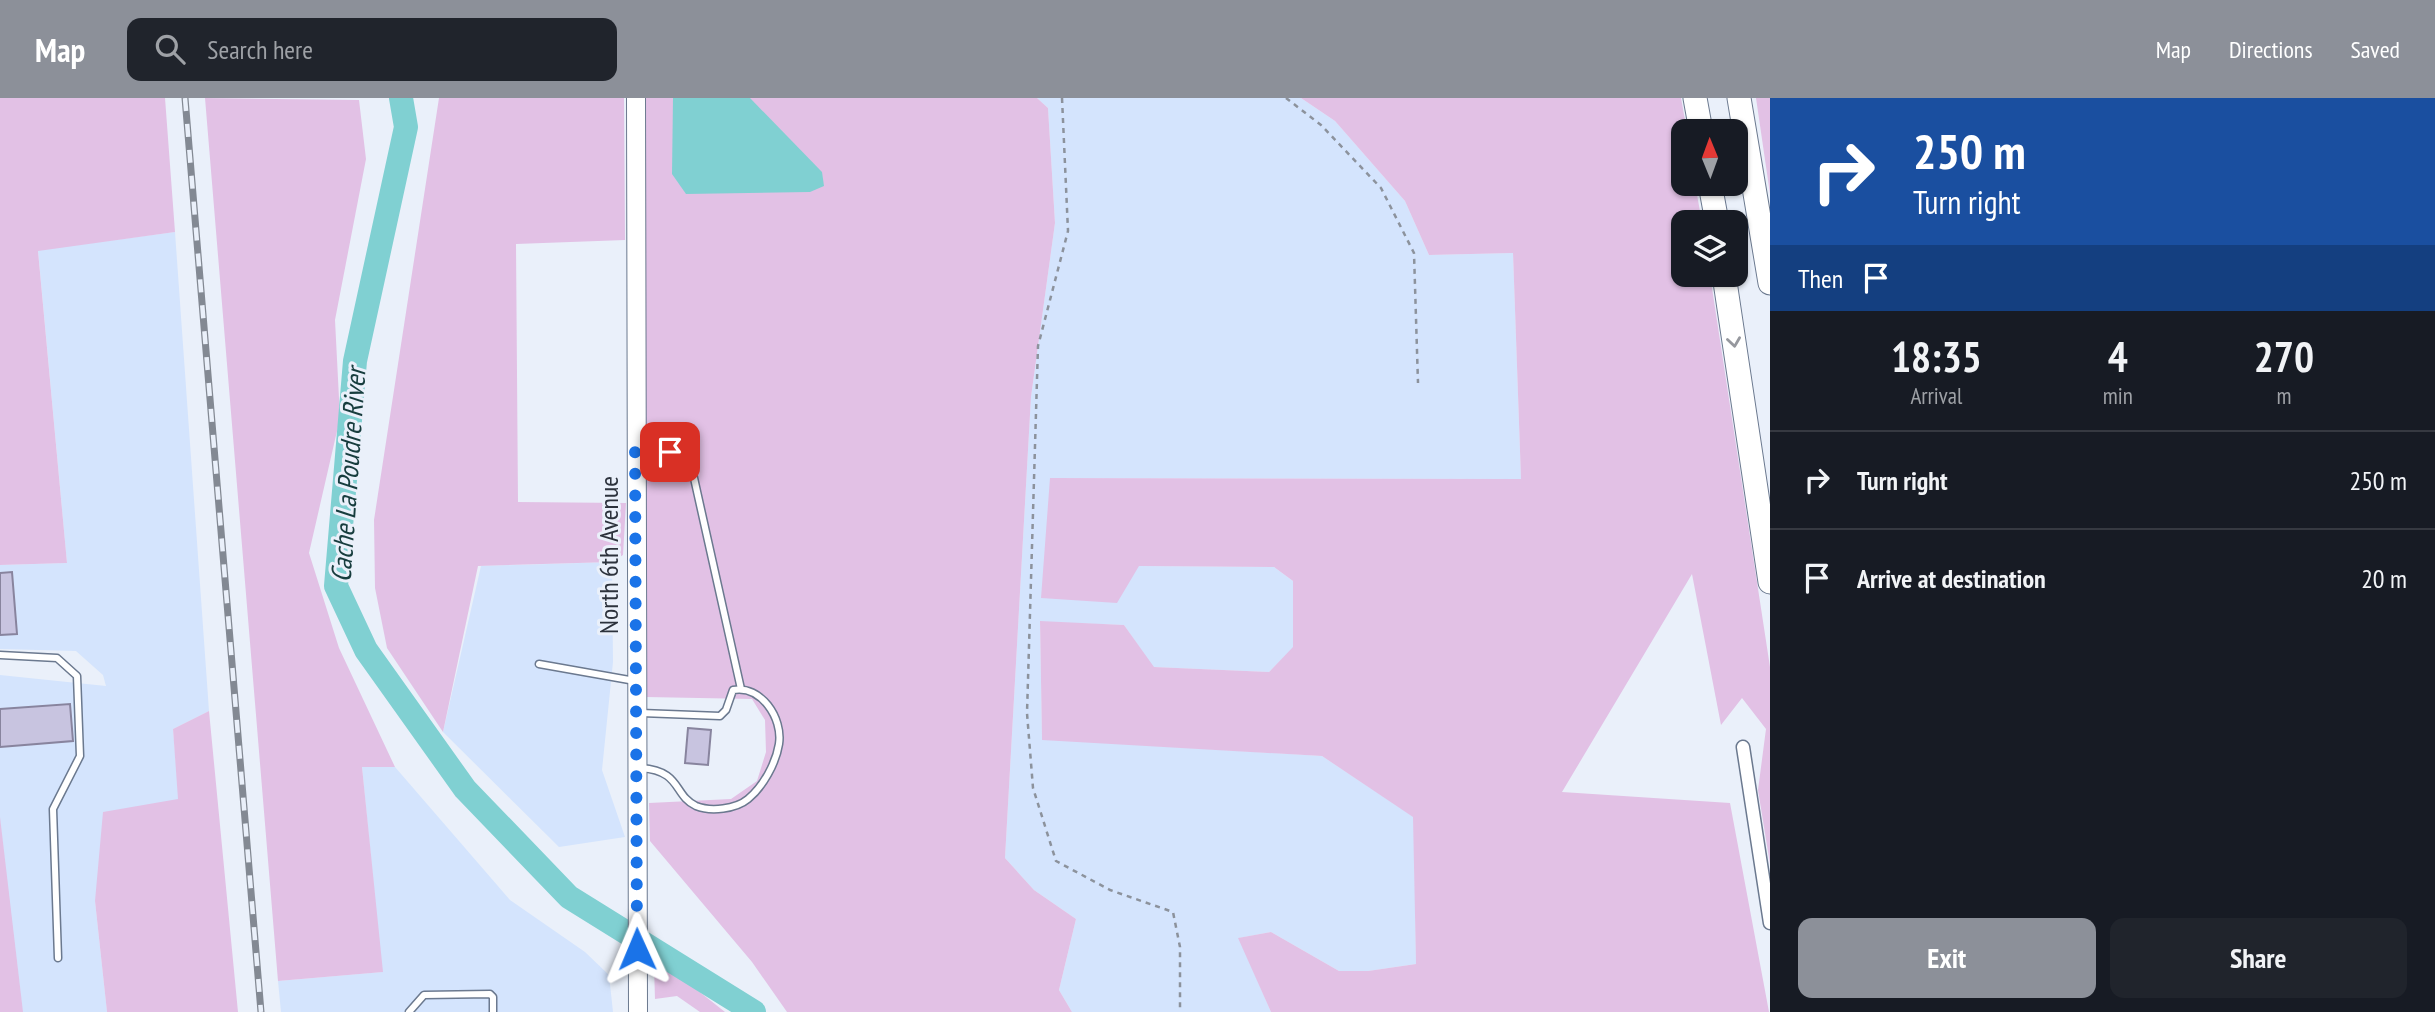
<!DOCTYPE html>
<html lang="en">
<head>
<meta charset="utf-8">
<style>
	:root { --surface:#171b24; --page:#20242c; --text:#f1f3f6; --muted:#9ea1a6; --line:#363941; --accent:#8c9099 }
	body { margin:0; font-family:"PT Sans Narrow",sans-serif; background:var(--page); color:var(--text); height:100vh; display:flex; flex-direction:column; font-size:26px; white-space:nowrap }
	* { box-sizing:border-box; margin:0 }
	p { font-size:23px; color:var(--muted) }
	.icon { flex:none; width:38px; height:38px; fill:none; stroke:currentColor; stroke-width:2; stroke-linecap:round; stroke-linejoin:round }
	.map { position:relative; flex:1; overflow:hidden }
	.details { display:flex; flex-direction:column; background:var(--surface); width:665px }
	.details>* { flex:none }
	.hud { background:#1a4fa0; color:#fff; overflow:hidden }
	.needle { width:46px; rotate:359deg }
	.tools { position:absolute; left:1671px; top:21px; display:grid; gap:14px }
	.tools a { display:grid; place-items:center; width:77px; height:77px; border-radius:14px; background:var(--surface); box-shadow:0 2px 5px #0004; font-size:35px }
	.pin { position:absolute; display:grid; place-items:center; width:60px; height:60px; color:#fff; margin:-30px; border-radius:14px; box-shadow:0 4px 10px #0006 }
	.me { position:absolute; width:77px; margin:-38px; rotate:359deg; stroke-linejoin:round; filter:drop-shadow(0 0 5px #0008) }
	.turn { display:flex; align-items:center; gap:24px; height:147px; padding:0 28px; font-size:32px }
	.turn .icon { width:91px; height:91px; stroke-width:2.5 }
	.turn b { display:block; font-size:49px; line-height:60px }
	.then { display:flex; align-items:center; height:66px; padding:0 28px; background:#0003; gap:14px; font-size:26px }
	.eta { display:flex; justify-content:space-evenly; align-items:center; height:119px; text-align:center }
	.eta b { font-size:42px; font-weight:700; line-height:49px }
	.button { display:flex; gap:14px; margin-top:auto; padding:14px 28px }
	.button a { flex:1; height:80px; border-radius:14px; background:var(--accent); color:#fff; font-size:28px; font-weight:700; line-height:80px; text-align:center }
	.button a+a { background:var(--page); color:var(--text) }
	ul { padding:0; list-style:none }
	li { display:flex; align-items:center; gap:21px; height:98px; padding:0 28px; border-top:2px solid var(--line) }
	li div { flex:1 }
	li b { display:block; font-size:26px }
	li em { font-style:normal }
	header { display:flex; align-items:center; gap:42px; box-sizing:border-box; height:98px; padding:0 35px; background:var(--accent); color:#fff }
	header strong { font-size:33px }
	nav { display:flex; gap:38px; margin-inline-start:auto; font-size:24px }
	.search { width:490px; height:63px; background:var(--page); display:flex; align-items:center; gap:18px; box-sizing:border-box; padding:0 24px; border-radius:14px; color:var(--muted); font-size:26px }
	main { display:flex; flex:1; min-height:0 }
	.map>svg:first-child { display:block }
	.built { fill:#d4e4fd }
	.green { fill:#e2c1e5 }
	.water { fill:#80d0d2 }
	.lines { fill:none; stroke-linecap:round; stroke-linejoin:round }
	.river { stroke:#80d0d2; stroke-width:24 }
	.building { fill:#c8c4e0; stroke:#88849e; stroke-width:2 }
	.lane-casing { stroke:#6b798f; stroke-width:9 }
	.street-casing { stroke:#6b798f; stroke-width:15 }
	.secondary-casing { stroke:#6b798f; stroke-width:20 }
	.highway-casing { stroke:#6b798f; stroke-width:25 }
	.path { stroke:#8c929c; stroke-width:2.5; stroke-dasharray:5 5; stroke-linecap:butt }
	.lane { stroke:#fff; stroke-width:6 }
	.street { stroke:#fff; stroke-width:12 }
	.secondary { stroke:#fff; stroke-width:18 }
	.highway { stroke:#fff; stroke-width:23 }
	.rail-casing { stroke:#838993; stroke-width:7 }
	.rail { stroke:#eaf0fa; stroke-width:4.5; stroke-dasharray:13; stroke-linecap:butt }
	.oneway { stroke:#96989e }
	.route { stroke:#1a73e8; stroke-width:12; stroke-dasharray:0 21.6 }
	.labels { text-anchor:middle; stroke-width:6; stroke-linejoin:round; paint-order:stroke }
	.street-label { font-size:26px; fill:#2c323c; stroke:#eaf0fa }
	.water-label { font-size:28px; font-style:italic; fill:#173d3e; stroke:#eaf0fa }
</style>
</head>
<body>
<header>
<strong>Map</strong>
<div class="search"><svg class="icon" aria-label="search" viewBox="0 0 24 24"><circle cx="10" cy="10" r="6"/><path d="M15 15l6 6"/></svg>Search here</div>
<nav><a>Map</a><a>Directions</a><a>Saved</a></nav>
</header>
<main>
<div class="map">
<svg width="1770" height="914" viewBox="0 0 1770 914">
	<rect width="100%" height="100%" fill="#eaf0fa"/>
	<g class="built">
		<path d="M1037 0H1301L1335 23 1405 103 1429 157 1513 155 1521 381 1050 380 1139 468 1274 469 1293 483V550L1269 574 1153 569 1124 527 1040 524 1042 641 1322 658 1414 719 1416 866 1368 873H1339L1271 834 1239 840 1271 914H1072L1059 892 1076 821 1034 792 1005 760 1031 299 1055 125 1048 10Z"/>
		<path d="M175 134 209 613 173 631 179 701 95 803 107 914H21L0 753V577L106 588 103 577 76 553 0 551V467L67 465 38 152Z"/>
		<path d="M612 464 613 564 602 672 625 739 559 749 443 634 481 468Z"/>
		<path d="M362 669H395L510 802 585 854 609 877 613 914H281L278 883 382 874Z"/>
	</g>
	<g class="green">
		<path d="M0 0H165L175 134 38 153 67 465 0 467Z"/>
		<path d="M205 0 359 2 366 61 335 222 340 320 309 455 339 550 395 669H362L383 874 278 883Z"/>
		<path d="M439 0H624L625 142 516 146 518 404 626 405 623 457 612 464 478 468 443 634 387 550 375 490 374 422Z"/>
		<path d="M643 0H1037L1048 10 1055 125 1031 299 1005 760 1034 792 1076 821 1059 892 1072 914H787L752 864 650 743 649 705 731 701 757 683 766 654 765 622 752 601 646 599Z"/>
		<path d="M1301 0H1681L1687 33H1684V86H1695L1702 124H1684V177H1710L1770 569V766L1758 692 1766 631 1742 600 1721 627 1692 476 1562 694 1730 705 1769 914H1271L1238 840 1271 834 1339 873H1368L1416 866 1413 719 1322 658 1042 642 1040 523 1124 527 1154 569 1269 574 1293 549V483L1274 469 1139 468 1117 505 1041 500 1050 380 1521 381 1513 155 1429 157 1405 103 1335 23Z"/>
		<path d="M1756 0H1770V96Z"/>
		<path d="M209 613 238 914H107L95 803 103 714 178 701 173 631Z"/>
		<path d="M0 719 23 914H0Z"/>
		<path d="M654 869 673 873 725 914H700L677 898 655 901Z"/>
	</g>
	<path class="water" d="M673 0H750L822 74 824 88 810 94 686 96 672 76Z"/>
	<g class="lines">
		<path class="river" d="M401 0 406 29 355 263 336 488 366 552 465 691 569 799 754 914"/>
	</g>
	<g class="building">
		<path d="M12 474 17 536 0 537V475Z"/>
		<path d="M70 606 73 643 0 649V611Z"/>
		<path d="M688 630 711 632 708 667 685 665Z"/>
	</g>
	<g class="lines">
		<g class="lane-casing">
			<g id="lane">
				<path d="M637 345 670 354 692 371 741 591"/>
				<path d="M0 557 57 560 77 578 80 658 53 711 58 860"/>
				<path d="M539 566 635 583"/>
				<path d="M641 670C682 673 673 697 696 708 711 714 736 711 748 701 763 689 776 665 779 646 783 620 761 587 733 592L726 612 720 618 641 615"/>
				<path d="M409 914 424 897 490 896 493 899V914"/>
			</g>
		</g>
		<g class="street-casing">
			<path id="street" d="M1743 649 1770 825"/>
		</g>
		<g class="secondary-casing">
			<path id="secondary" d="M636 0 638 914"/>
		</g>
		<g class="highway-casing">
			<g id="highway">
				<path d="M1695 0 1701 33"/>
				<path d="M1739 0 1770 185"/>
				<path d="M1710 86 1717 124"/>
				<path d="M1724 177 1770 484"/>
			</g>
		</g>
		<g class="path">
			<path d="M1062 0 1068 133 1038 248 1027 615 1033 690 1056 763 1110 792 1173 814 1180 849V914"/>
			<path d="M1286 0 1321 27 1381 90 1414 155 1418 285"/>
		</g>
		<use href="#lane" class="lane"/>
		<use href="#street" class="street"/>
		<use href="#secondary" class="secondary"/>
		<use href="#highway" class="highway"/>
		<g class="rail-casing">
			<path id="rail" d="M185 0 261 914"/>
		</g>
		<use href="#rail" class="rail"/>
	</g>
	<defs><path id="oneway-chevron" d="M-2-3.5L2.5 0L-2 3.5" fill="none" stroke-width="1.6" stroke-linecap="round" stroke-linejoin="round" transform="scale(1.75)"/></defs>
	<use class="oneway" href="#oneway-chevron" transform="translate(1734 244) rotate(82)"/>
	<g class="lines">
		<path class="route" d="M637 851 635 345 670 354"/>
	</g>
	<g class="labels">
		<g class="street-label">
			<text transform="translate(609 457) rotate(-90)" y="9">North 6th Avenue</text>
		</g>
		<g class="water-label">
			<text transform="translate(348 377) rotate(-86)" y="10">Cache La Poudre River</text>
		</g>
	</g>
</svg>
<div class="tools">
<a><svg class="needle" viewBox="-14 -14 28 28"><path d="M0-13l5 13h-10z" fill="#e53935"/><path d="M0 13l5-13h-10z" fill="#9ea1a6"/></svg></a>
<a><svg class="icon" aria-label="layers" viewBox="0 0 24 24"><path d="M12 4l9 5-9 5-9-5zM3 14l9 5 9-5"/></svg></a>
</div>
<div class="pin" style="left:670px;top:354px;background:#d93025"><svg class="icon" aria-label="arrive" viewBox="0 0 24 24"><path d="M6 21V4h12l-3 4 3 4H6"/></svg></div>
<svg class="me" style="left:637px;top:851px" viewBox="-20 -20 40 40"><path d="M0-17L14 15 0 8-14 15z" fill="#1a73e8" stroke="#fff" stroke-width="4"/></svg>
</div>
<section class="details">
<div class="hud">
<div class="turn"><svg class="icon" aria-label="right" viewBox="0 0 24 24"><path d="M7 20v-9h11M14 6l5 5-5 5"/></svg><div><b>250 m</b>Turn right</div></div>
<div class="then">Then<svg class="icon" aria-label="arrive" viewBox="0 0 24 24"><path d="M6 21V4h12l-3 4 3 4H6"/></svg></div>
</div>
<div class="eta">
<div><b>18:35</b><p>Arrival</p></div>
<div><b>4</b><p>min</p></div>
<div><b>270</b><p>m</p></div>
</div>
<ul>
<li><svg class="icon" aria-label="right" viewBox="0 0 24 24"><path d="M7 20v-9h11M14 6l5 5-5 5"/></svg><div><b>Turn right</b></div><em>250 m</em></li>
<li><svg class="icon" aria-label="arrive" viewBox="0 0 24 24"><path d="M6 21V4h12l-3 4 3 4H6"/></svg><div><b>Arrive at destination</b></div><em>20 m</em></li>
</ul>
<div class="button"><a>Exit</a><a>Share</a></div>
</section>
</main>
</body>
</html>
